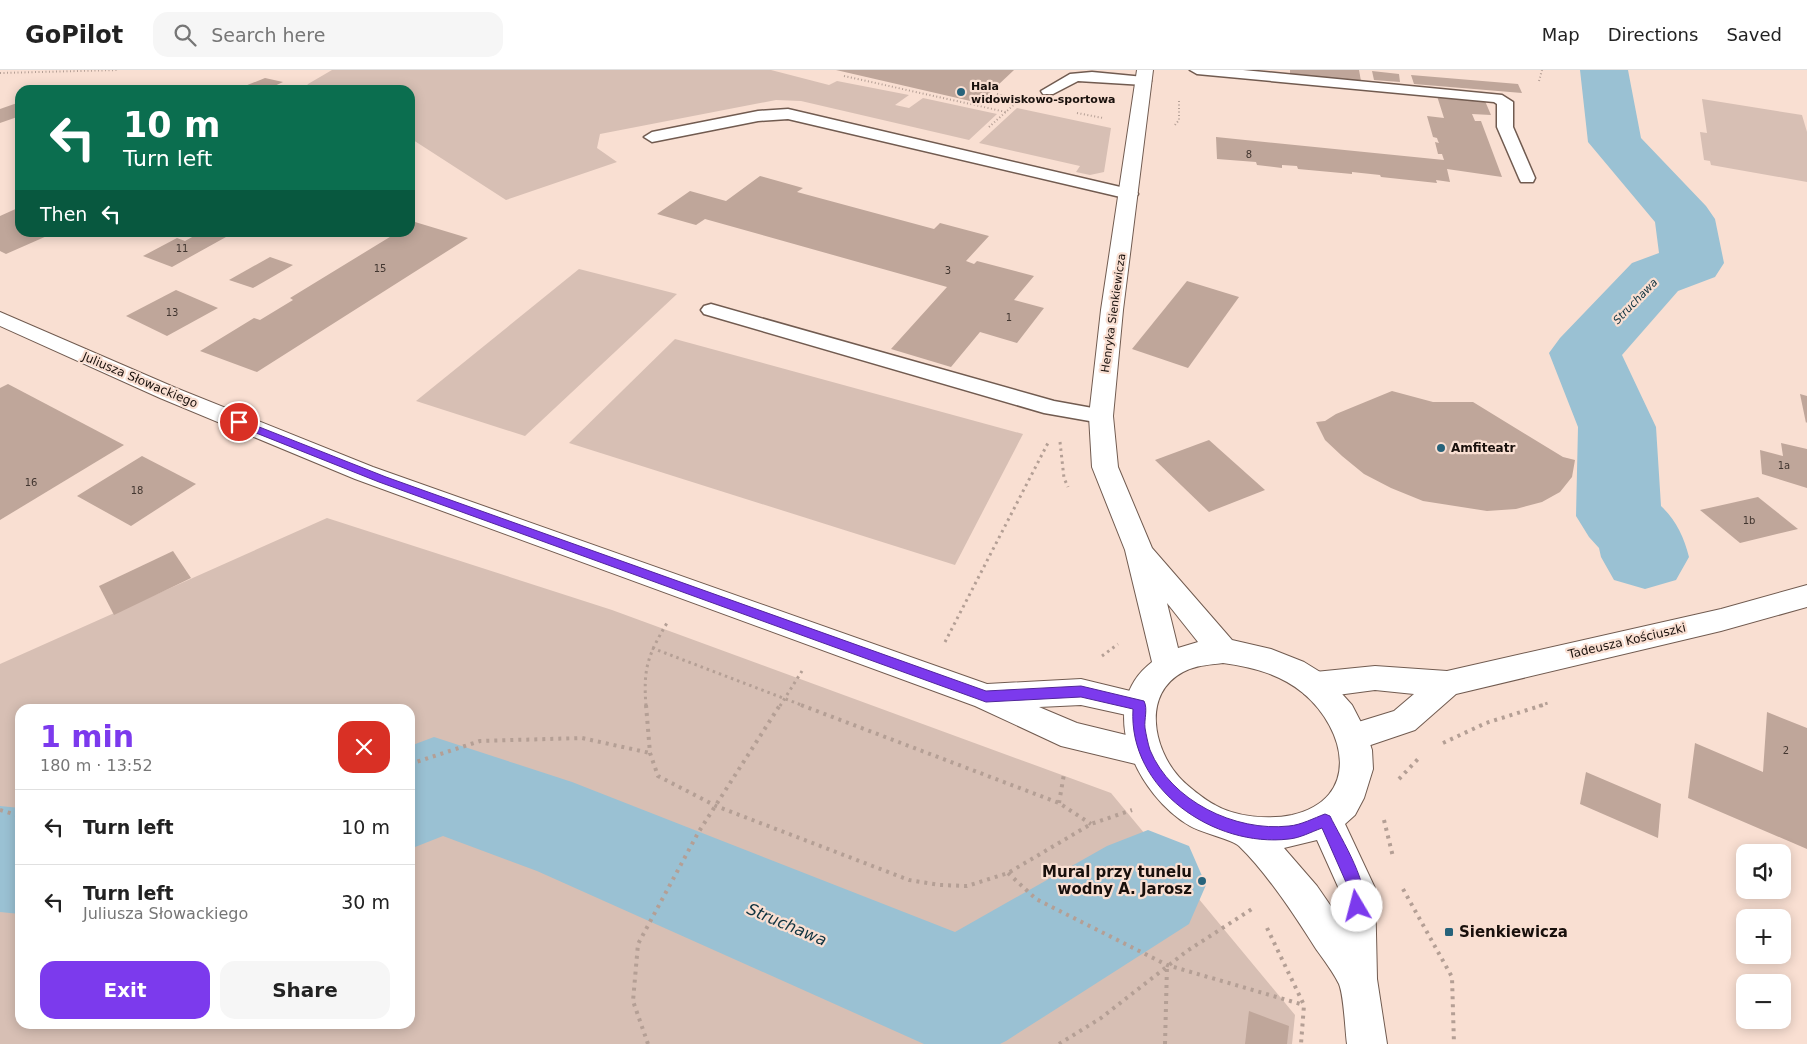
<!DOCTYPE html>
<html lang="en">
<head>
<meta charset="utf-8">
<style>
	:root { --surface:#fff; --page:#f6f6f6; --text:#222; --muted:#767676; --line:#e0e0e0; --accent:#7c3aed }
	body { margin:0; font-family:"DejaVu Sans",sans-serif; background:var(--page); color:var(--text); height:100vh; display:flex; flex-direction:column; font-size:19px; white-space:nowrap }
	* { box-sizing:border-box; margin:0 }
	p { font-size:16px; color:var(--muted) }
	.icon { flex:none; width:28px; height:28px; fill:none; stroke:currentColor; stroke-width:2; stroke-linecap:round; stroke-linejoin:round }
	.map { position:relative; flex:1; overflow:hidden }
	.sheet { position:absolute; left:15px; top:634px; width:400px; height:325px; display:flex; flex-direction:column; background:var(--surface); border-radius:15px; box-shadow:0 2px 12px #0003 }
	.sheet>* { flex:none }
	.hud { position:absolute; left:15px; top:15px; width:400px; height:152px; border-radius:15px; box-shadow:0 2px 12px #0003; background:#0b6e4f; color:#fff; overflow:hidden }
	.tools { position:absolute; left:1736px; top:774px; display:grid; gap:10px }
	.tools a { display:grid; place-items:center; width:55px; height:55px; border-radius:10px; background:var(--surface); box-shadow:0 2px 12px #0003; font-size:25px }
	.pin { position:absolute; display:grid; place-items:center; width:42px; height:42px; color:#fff; margin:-21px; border:2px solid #fff; border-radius:50%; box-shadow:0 1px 5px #0007 }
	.me { position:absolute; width:55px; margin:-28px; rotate:352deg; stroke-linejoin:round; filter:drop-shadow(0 0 4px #0008) }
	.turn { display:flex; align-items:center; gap:18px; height:105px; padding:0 25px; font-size:22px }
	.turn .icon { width:65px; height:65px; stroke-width:2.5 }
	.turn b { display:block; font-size:35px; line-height:42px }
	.then { display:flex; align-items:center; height:48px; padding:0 25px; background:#0003; gap:10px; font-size:19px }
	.round { display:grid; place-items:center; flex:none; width:52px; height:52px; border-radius:15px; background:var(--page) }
	.overview { display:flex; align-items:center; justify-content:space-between; height:85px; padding:0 25px }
	h1 { font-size:30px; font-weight:800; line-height:38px; color:var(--accent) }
	.cta { display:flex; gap:10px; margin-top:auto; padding:10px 25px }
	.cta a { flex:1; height:58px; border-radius:15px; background:var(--accent); color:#fff; font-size:20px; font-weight:800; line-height:58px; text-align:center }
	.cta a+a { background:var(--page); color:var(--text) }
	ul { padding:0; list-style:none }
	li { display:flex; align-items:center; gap:15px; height:75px; padding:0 25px; border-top:1px solid var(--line) }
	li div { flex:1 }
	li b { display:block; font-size:19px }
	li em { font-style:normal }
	header { display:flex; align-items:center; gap:30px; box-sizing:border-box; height:70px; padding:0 25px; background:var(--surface); border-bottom:1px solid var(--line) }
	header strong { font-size:24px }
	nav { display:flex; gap:28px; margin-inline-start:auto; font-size:18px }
	.search { width:350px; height:45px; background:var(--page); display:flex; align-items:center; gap:12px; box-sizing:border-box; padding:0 18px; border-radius:15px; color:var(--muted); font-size:19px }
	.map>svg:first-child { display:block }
	.green { fill:#d7bfb4; fill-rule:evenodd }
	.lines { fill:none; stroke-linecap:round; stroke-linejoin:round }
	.river { fill:#9ac1d3; fill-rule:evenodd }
	.building { fill:#bfa69a }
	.lane-casing { stroke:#715b50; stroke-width:3 }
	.street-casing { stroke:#715b50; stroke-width:2 }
	.secondary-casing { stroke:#715b50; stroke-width:2 }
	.path-far2 { stroke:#b49f95; stroke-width:2; stroke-dasharray:1 2.5; stroke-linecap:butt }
	.path-far1 { stroke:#b49f95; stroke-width:3; stroke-dasharray:2.5 4; stroke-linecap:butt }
	.path { stroke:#b49f95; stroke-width:4; stroke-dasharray:3 5; stroke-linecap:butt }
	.lane { fill:#fff; fill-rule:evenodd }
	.street { fill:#fff; fill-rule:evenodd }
	.secondary { fill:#fff; fill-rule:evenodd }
	.route { fill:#7c3aed; stroke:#51269a }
	.poi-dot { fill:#27637b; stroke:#f9dfd2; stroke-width:2 }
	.labels { text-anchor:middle; stroke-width:4.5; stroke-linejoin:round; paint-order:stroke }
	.number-label { font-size:10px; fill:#423630 }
	.far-poi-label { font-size:11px; font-weight:bold; fill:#19100c; stroke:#f9dfd2; text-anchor:start }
	.far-water-label { font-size:11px; font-style:italic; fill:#0f3340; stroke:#f9dfd2 }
	.far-street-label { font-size:11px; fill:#19100c; stroke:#f9dfd2 }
	.street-label { font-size:12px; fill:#19100c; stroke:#f9dfd2 }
	.poi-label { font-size:12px; font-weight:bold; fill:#19100c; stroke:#f9dfd2; text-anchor:start }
	.near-poi-label { font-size:15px; font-weight:bold; fill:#19100c; stroke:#f9dfd2; text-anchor:end }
	.near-water-label { font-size:16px; font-style:italic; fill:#0f3340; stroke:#f9dfd2 }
</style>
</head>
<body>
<header>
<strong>GoPilot</strong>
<div class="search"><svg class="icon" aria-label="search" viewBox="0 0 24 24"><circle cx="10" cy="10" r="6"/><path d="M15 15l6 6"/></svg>Search here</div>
<nav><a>Map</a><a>Directions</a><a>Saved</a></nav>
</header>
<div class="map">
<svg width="1807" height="974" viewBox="0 0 1807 974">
	<rect width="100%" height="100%" fill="#f9dfd2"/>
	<g class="green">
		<path d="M332 0H771L829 15 837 11 909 25 895 35 909 38 923 28 997 44 969 70 801 31 776 30 600 64 597 78 617 92 506 130 410 68V20H304L308 14Z"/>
		<path d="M1702 29 1802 45 1807 62V112L1711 95 1710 91 1704 90 1700 62 1707 63Z"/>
		<path d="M1017 38 1111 58 1104 102 1090 105 1076 102 1080 96 979 73Z"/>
		<path d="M579 199 677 224 525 366 416 331Z"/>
		<path d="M675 269 1023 364 955 495 569 373Z"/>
		<path d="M327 448 612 540 1111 723 1295 945 1292 974H0V594ZM20 639H410V954H20Z"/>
	</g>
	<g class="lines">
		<g class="river">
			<path d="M1580 0H1628L1641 68 1706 136 1715 149 1724 193 1715 207 1678 221 1622 285 1656 357 1661 436C1676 450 1684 467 1689 487L1676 510 1645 519 1614 510 1601 487 1599 478 1589 467 1576 446 1578 357 1549 283 1560 268 1632 193 1659 183 1655 152 1588 72Z"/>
			<path d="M434 667 572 712 955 862 1107 776 1148 760 1189 776 1206 815 1189 854 1006 971 1000 974H924L537 801 443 766 410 779V676Z"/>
			<path d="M0 736 20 738V844L0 842Z"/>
		</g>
	</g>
	<g class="building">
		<path d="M836 0H1014L979 33Z"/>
		<path d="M1290 0H1359L1361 11 1290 4Z"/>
		<path d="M1372 1 1399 4 1400 12 1374 10Z"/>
		<path d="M1411 5 1518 14 1522 23 1414 14Z"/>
		<path d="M265 8 283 12 266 20H235Z"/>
		<path d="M1437 26 1485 31 1491 45 1472 44 1475 51H1481L1502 107 1447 99 1450 112 1436 110 1437 113 1381 107 1380 105 1352 102V104L1298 99 1297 96 1282 95V98L1257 95 1256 92 1217 89 1216 67 1444 90 1442 84H1438L1435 72 1439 73 1438 71 1437 68 1433 67 1427 46 1444 48Z"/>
		<path d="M20 32V46L0 53V39Z"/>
		<path d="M760 106 803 118 797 122 934 159 940 153 989 166 966 191 974 194 977 191 1034 206 1014 230 1044 238 1017 273 980 262 951 297 891 279 947 217 705 149 696 155 657 144 690 121 726 131Z"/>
		<path d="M20 137V162H56L6 184 0 181V146Z"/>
		<path d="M415 152 468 168 257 302 200 281 254 248 260 250 293 230 290 228 398 162H410V155Z"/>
		<path d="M201 162H235L172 197 143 186 177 168 185 171Z"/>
		<path d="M270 187 293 195 253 218 229 210Z"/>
		<path d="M1187 211 1239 227 1188 298 1132 279Z"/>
		<path d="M176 220 218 238 167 266 126 246Z"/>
		<path d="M8 314 124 375 0 450V318Z"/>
		<path d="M1392 321 1433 332H1473L1563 387 1575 390 1572 407 1560 422 1542 432 1516 439 1487 441 1423 431 1391 418 1364 404 1342 386 1325 370 1316 352 1325 351 1336 344Z"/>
		<path d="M1800 324 1807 326V352L1806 353Z"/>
		<path d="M1209 370 1265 420 1209 442 1155 390Z"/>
		<path d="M1781 373 1807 379V418L1762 404 1760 380 1783 386Z"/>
		<path d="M142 386 196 414 131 456 77 426Z"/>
		<path d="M1758 427 1798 459 1740 473 1700 440Z"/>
		<path d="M173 481 191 508 114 545 99 516Z"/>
		<path d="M1767 642 1807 658V779L1688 728 1695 673 1763 702Z"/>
		<path d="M1586 702 1661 734 1658 768 1580 734Z"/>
		<path d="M1249 941 1289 956 1287 974H1245Z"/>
	</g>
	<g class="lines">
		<g class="lane-casing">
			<g id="lane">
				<path d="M1190 0H1243L1502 25 1513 32V57L1535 108 1533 112H1521L1519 108 1497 57V34L1494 32 1197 4Z"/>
				<path d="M1092 2 1144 7 1151 11 1144 15 1078 11 1053 24H1043L1041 21 1070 4Z"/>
				<path d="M788 39 1129 119 1135 120 1138 124 1135 128 1129 129 788 49 758 51 652 72 644 67 652 62 758 41Z"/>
				<path d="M711 234 1054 331 1109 341 1112 346 1109 351 1101 353 1044 343 704 244 701 240 704 236Z"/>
			</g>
		</g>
		<g class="street-casing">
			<g id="street">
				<path d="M0 242 176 318 373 397 987 614 1081 609 1151 626 1156 635 1151 644 1140 648 1081 635 1039 637 1077 653 1155 672 1160 682 1155 692 1144 696 1061 676 975 636 355 409 160 328 0 256Z"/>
				<path d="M1807 515V537L1721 561 1456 624 1415 660 1353 681 1342 677 1337 667 1342 657 1394 641 1414 624 1375 620 1315 628 1304 624 1300 615 1304 606 1315 602 1375 596 1447 601 1721 539Z"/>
			</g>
		</g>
		<g class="secondary-casing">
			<path id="secondary" d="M1137 0H1153L1123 240 1113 346 1118 397 1152 478 1232 570 1271 579 1304 592 1325 605 1352 635 1366 662 1372 680 1373 699 1364 728 1355 745 1345 754 1375 818 1377 909 1387 974H1347C1345 959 1344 926 1339 914 1333 902 1324 890 1316 879 1295 846 1267 803 1239 776 1232 769 1201 763 1190 756 1138 726 1093 637 1152 592L1125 480 1092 397 1089 346 1101 240ZM1167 533 1198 572 1178 578ZM1223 593C1252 597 1280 604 1303 623 1347 660 1361 729 1292 745 1268 750 1236 747 1215 735 1205 730 1186 715 1179 707 1153 678 1142 624 1183 602 1196 595 1209 595 1223 593ZM1317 770 1339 819V848L1317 816 1284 778Z"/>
		</g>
		<g class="path-far2">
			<path d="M0 3 118 0"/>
			<path d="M844 6 1006 42"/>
			<path d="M1539 11 1542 0"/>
			<path d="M997 24 1017 29"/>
			<path d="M1077 43 1103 48"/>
			<path d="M1175 55 1179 50V30"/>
			<path d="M989 57 1018 31"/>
		</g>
		<g class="path-far1">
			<path d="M1060 372 1064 408 1068 417"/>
			<path d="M945 572 1049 371"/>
			<path d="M652 578 804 636"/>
			<path d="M1102 586 1118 574"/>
			<path d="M646 636C643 598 648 585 667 553"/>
			<path d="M780 636 802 601"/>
			<path d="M1539 636 1551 632"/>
		</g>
		<g class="path">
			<path d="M646 635 650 683 658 706 716 736 909 810 940 815 967 816 1008 803 1091 754 1132 740"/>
			<path d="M801 635 1059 733 1091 754"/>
			<path d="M1443 673 1486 653 1543 635"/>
			<path d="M410 694 480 671 582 668 650 683"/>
			<path d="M1399 709 1419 688"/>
			<path d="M1059 733 1064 704"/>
			<path d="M0 740 20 746"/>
			<path d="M1384 750 1393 787"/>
			<path d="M1008 803 1036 829 1167 895 1304 935"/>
			<path d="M1403 819 1452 907 1454 974"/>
			<path d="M1267 858 1304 935 1301 974"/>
			<path d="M648 974 633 931 638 874 698 763 780 635"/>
			<path d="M1059 974 1101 948 1187 881 1255 837"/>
			<path d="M1165 974 1167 896"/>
		</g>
		<use href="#lane" class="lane"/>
		<use href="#street" class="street"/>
		<use href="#secondary" class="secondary"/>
	</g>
	<path class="route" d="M239 349 386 407 986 621 1081 616 1144 631C1148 639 1144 649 1145 658 1146 664 1148 674 1150 680 1171 731 1235 762 1289 756 1301 755 1314 748 1325 744L1330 746C1341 769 1373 818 1362 842L1357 844 1352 842 1349 819 1322 758C1311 762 1300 768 1289 769 1214 778 1128 719 1133 639L1081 627 986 632 379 412 236 355V350Z"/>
	<g class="poi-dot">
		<circle cx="961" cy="22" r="5"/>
		<circle cx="1441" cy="378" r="5"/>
		<circle cx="1202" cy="811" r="5"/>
		<rect x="1444" y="857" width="10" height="10" rx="2.5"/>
	</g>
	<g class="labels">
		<g class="number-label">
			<text x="1249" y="88">8</text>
			<text x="182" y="182">11</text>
			<text x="380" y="202">15</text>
			<text x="948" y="204">3</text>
			<text x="172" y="246">13</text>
			<text x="1009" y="251">1</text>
			<text x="1784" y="399">1a</text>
			<text x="31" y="416">16</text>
			<text x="137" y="424">18</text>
			<text x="1749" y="454">1b</text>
			<text x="1786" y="684">2</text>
		</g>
		<g class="far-poi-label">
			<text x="971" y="20">Hala<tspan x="971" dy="13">widowiskowo-sportowa</tspan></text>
		</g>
		<g class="far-water-label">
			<text transform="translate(1635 231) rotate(-46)" y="4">Struchawa</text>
		</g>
		<g class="far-street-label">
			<text transform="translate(1113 243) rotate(-82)" y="4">Henryka Sienkiewicza</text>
		</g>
		<g class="street-label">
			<text transform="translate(140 310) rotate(23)" y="4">Juliusza Słowackiego</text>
			<text transform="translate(1627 571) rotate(-13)" y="4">Tadeusza Kościuszki</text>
		</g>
		<g class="poi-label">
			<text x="1451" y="382">Amfiteatr</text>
		</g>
		<g class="near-poi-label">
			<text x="1192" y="807">Mural przy tunelu<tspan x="1192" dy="17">wodny A. Jarosz</tspan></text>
			<text x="1459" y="867" text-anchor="start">Sienkiewicza</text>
		</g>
		<g class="near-water-label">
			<text transform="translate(787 854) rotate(23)" y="6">Struchawa</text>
		</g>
	</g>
</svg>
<div class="tools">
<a><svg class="icon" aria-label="sound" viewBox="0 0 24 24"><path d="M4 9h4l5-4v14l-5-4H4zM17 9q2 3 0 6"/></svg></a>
<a>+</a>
<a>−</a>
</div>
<div class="pin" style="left:239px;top:352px;background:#d93025"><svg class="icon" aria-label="arrive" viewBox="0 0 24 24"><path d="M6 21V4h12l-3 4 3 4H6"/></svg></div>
<svg class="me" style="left:1357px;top:836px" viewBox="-20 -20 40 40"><circle r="19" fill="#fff"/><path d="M0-13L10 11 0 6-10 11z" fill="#7c3aed"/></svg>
<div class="hud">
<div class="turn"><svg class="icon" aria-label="left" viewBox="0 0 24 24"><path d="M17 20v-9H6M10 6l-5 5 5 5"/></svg><div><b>10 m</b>Turn left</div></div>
<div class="then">Then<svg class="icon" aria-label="left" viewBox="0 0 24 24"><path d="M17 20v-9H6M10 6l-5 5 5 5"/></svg></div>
</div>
<section class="sheet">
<div class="overview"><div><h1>1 min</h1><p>180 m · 13:52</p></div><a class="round" style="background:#d93025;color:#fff"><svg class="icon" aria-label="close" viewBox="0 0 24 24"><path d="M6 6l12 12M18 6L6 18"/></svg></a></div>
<ul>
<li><svg class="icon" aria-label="left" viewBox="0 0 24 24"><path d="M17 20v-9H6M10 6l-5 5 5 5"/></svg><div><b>Turn left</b></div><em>10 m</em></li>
<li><svg class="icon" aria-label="left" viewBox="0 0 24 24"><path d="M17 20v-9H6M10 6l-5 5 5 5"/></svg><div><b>Turn left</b><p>Juliusza Słowackiego</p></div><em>30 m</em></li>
</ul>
<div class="cta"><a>Exit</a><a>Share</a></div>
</section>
</div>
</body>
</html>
